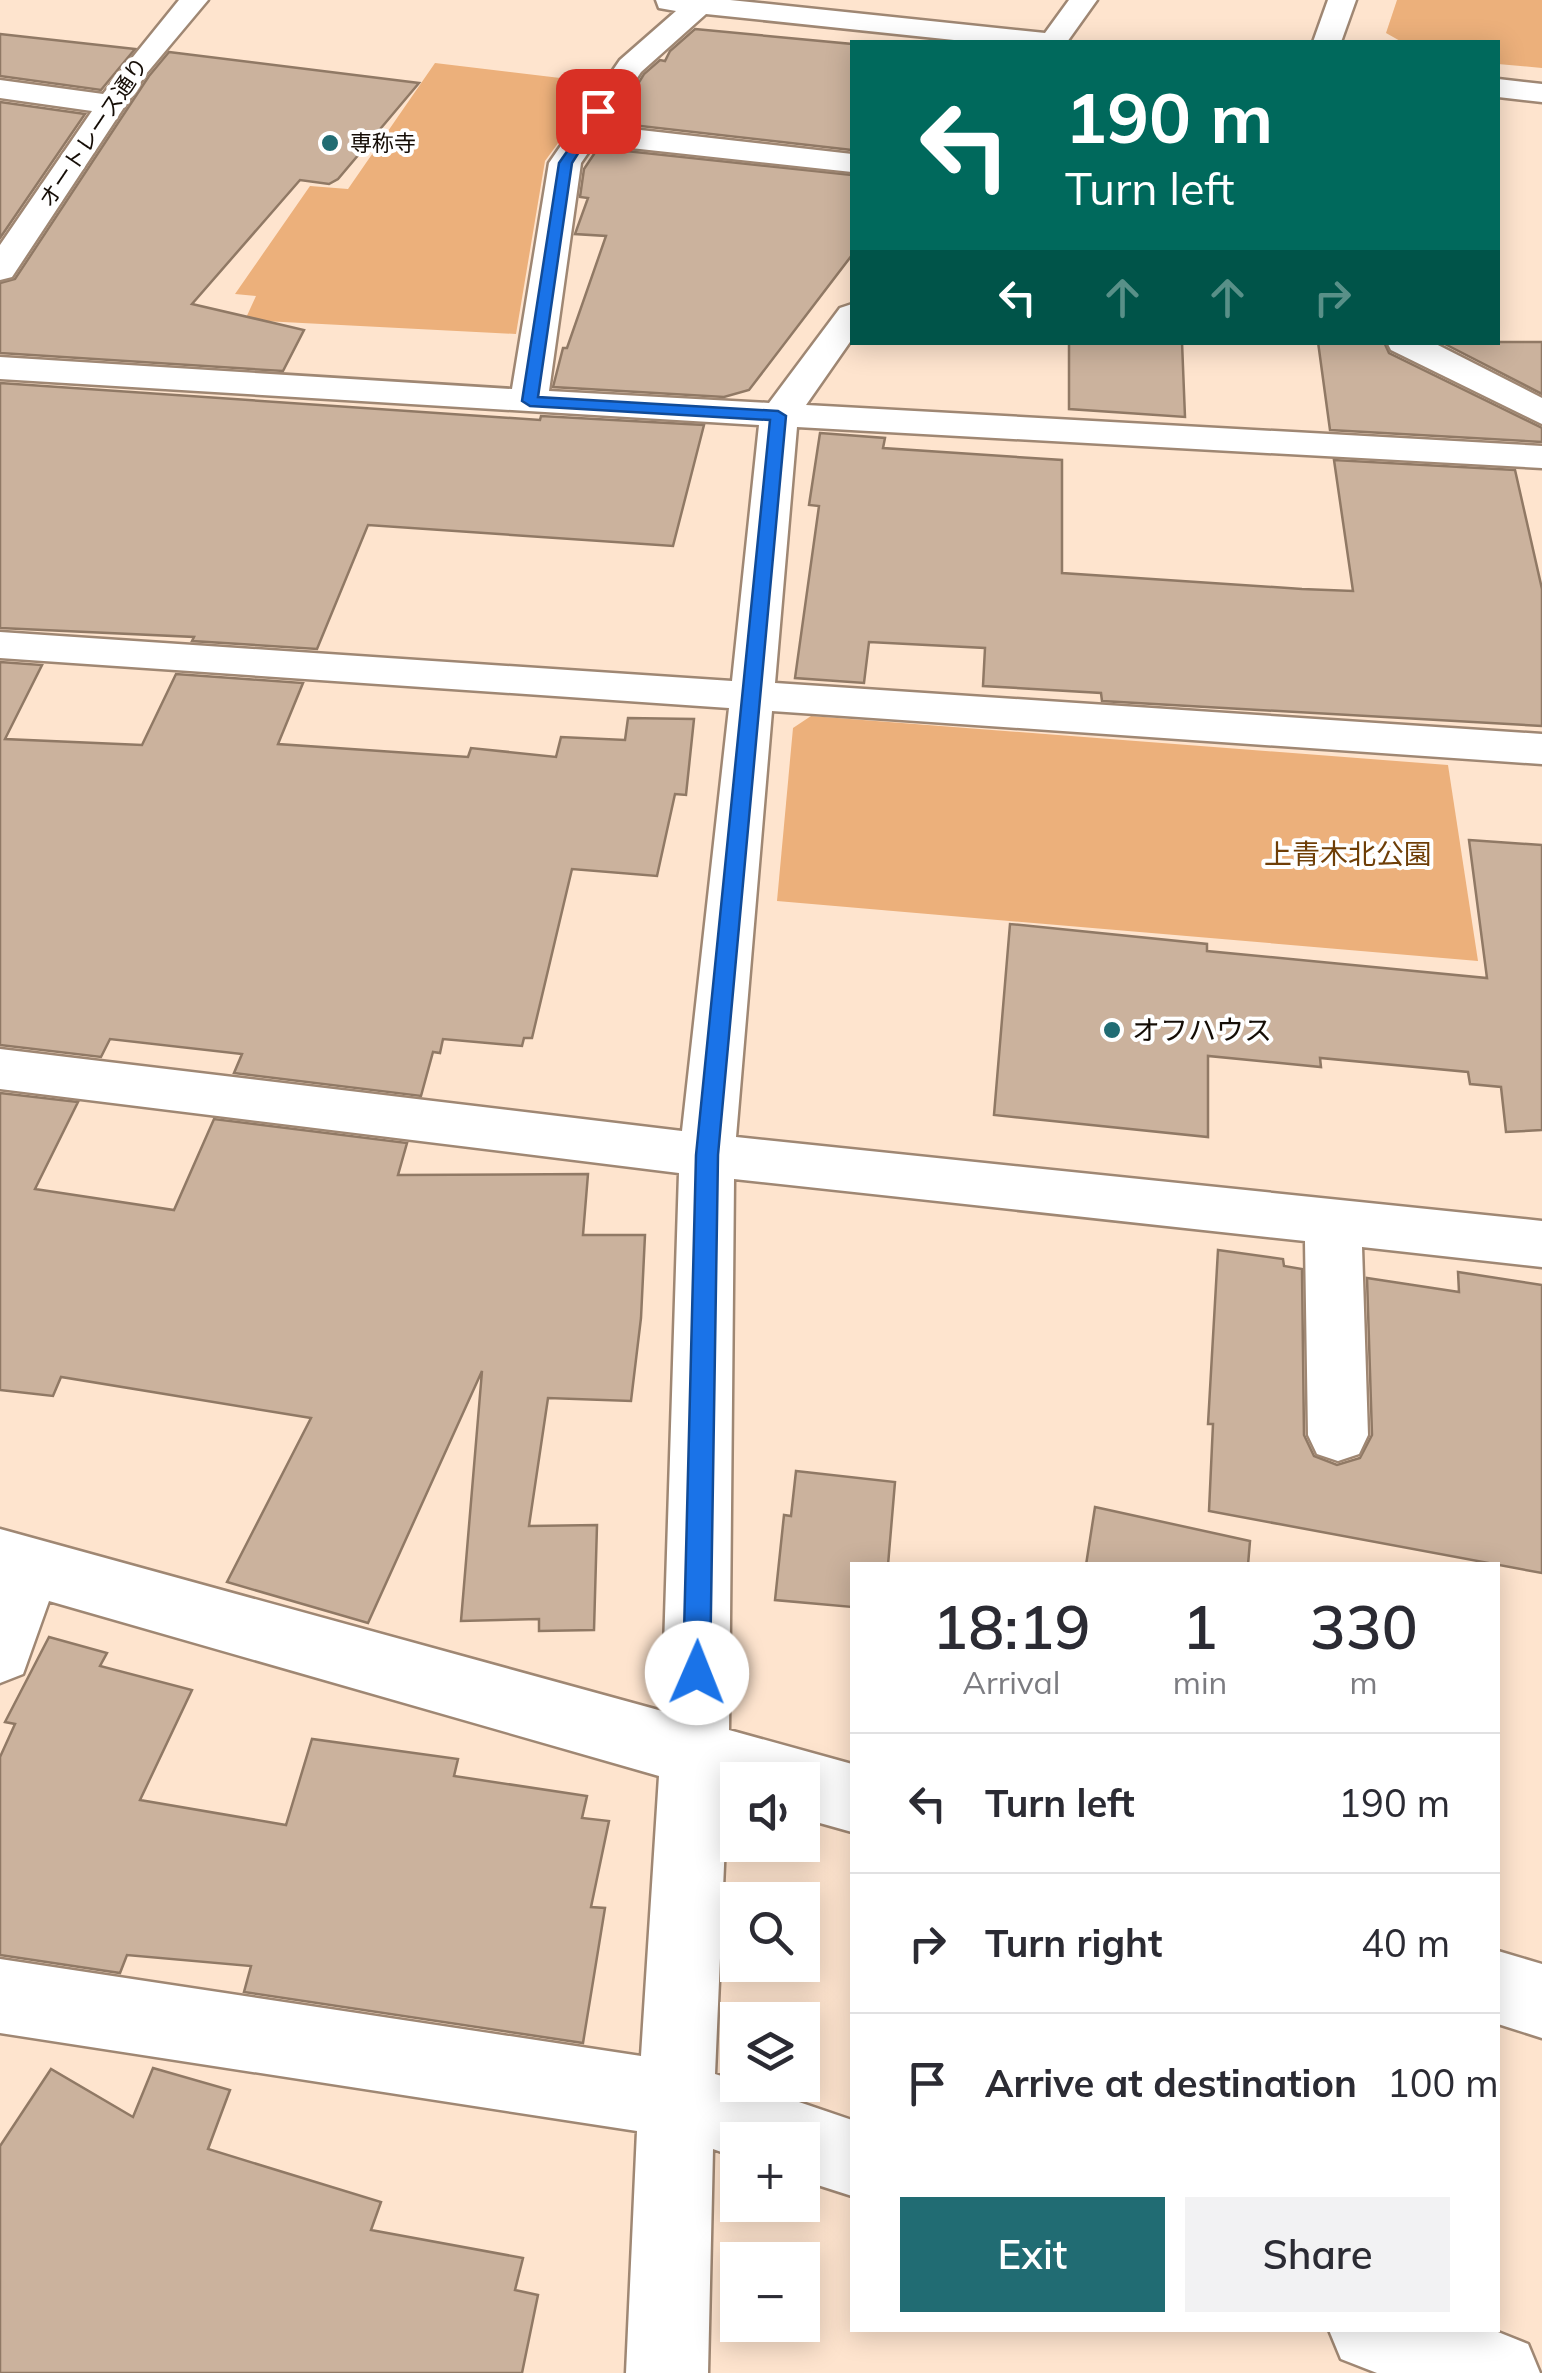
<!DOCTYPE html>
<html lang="en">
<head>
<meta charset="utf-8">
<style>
	:root { --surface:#fff; --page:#f2f2f3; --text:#2b2b33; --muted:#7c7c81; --line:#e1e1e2; --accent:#216c73 }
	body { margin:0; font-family:Mulish,"Noto Sans JP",sans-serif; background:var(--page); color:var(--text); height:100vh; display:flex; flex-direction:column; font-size:38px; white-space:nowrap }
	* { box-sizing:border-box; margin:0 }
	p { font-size:32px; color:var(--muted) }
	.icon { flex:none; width:55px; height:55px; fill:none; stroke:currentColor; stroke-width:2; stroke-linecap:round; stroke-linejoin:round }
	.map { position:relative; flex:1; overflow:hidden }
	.drawer { position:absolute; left:850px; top:1562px; width:650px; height:770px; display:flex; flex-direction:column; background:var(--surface); border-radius:0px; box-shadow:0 5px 25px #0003 }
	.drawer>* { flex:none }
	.guide { position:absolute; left:850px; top:40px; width:650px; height:305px; border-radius:0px; box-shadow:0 5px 25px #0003; background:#00695c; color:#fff; overflow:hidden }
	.fabs { position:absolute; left:720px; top:1762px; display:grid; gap:20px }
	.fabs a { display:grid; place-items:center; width:100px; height:100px; border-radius:0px; background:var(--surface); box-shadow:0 5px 25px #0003; font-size:50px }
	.pin { position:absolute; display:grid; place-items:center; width:85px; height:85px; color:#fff; margin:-42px; border-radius:20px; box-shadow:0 5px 15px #0006 }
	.me { position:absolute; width:110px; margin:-55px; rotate:1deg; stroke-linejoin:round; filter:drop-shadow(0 0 8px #0008) }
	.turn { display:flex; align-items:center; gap:35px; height:210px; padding:0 50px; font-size:45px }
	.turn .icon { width:130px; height:130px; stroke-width:2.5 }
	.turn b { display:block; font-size:70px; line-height:85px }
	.lanes { display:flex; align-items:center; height:95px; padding:0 50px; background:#0003; justify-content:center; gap:50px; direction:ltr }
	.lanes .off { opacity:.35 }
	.eta { display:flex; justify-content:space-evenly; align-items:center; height:170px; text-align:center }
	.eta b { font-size:60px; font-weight:600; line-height:70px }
	.button { display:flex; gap:20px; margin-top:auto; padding:20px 50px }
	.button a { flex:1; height:115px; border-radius:0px; background:var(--accent); color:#fff; font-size:40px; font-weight:600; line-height:115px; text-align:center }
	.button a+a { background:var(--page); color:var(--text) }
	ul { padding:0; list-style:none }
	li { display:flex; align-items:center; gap:30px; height:140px; padding:0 50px; border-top:2px solid var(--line) }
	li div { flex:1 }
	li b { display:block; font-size:38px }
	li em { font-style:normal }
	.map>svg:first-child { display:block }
	.green { fill:#ecb07b }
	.building { fill:#cbb29d; stroke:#907965; stroke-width:2.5 }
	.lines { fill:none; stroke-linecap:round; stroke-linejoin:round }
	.minor-casing { stroke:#9f8773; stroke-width:5 }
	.minor { fill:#fff; fill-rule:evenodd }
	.route { fill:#1a73e8; stroke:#114b97; stroke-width:2.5 }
	.poi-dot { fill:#216c73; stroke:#fff; stroke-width:4 }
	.labels { text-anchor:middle; stroke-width:8; stroke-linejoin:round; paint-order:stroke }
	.far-street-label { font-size:22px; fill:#150d06; stroke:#fff }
	.far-poi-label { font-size:22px; fill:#150d06; stroke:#fff; text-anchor:start }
	.park-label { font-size:28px; fill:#6e3e07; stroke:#fff }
	.poi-label { font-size:28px; fill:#150d06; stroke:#fff; text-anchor:start }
</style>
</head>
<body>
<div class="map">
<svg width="1542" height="2373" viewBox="0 0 1542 2373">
	<rect width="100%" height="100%" fill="#fee4ce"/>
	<g class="green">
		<path d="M1397 0H1542V68L1498 64V42H1402L1386 33Z"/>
		<path d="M435 63 602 83 545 161 516 334 245 320 256 296 235 294 310 186 348 189Z"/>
		<path d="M811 716 1448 765 1478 961 777 901 793 728Z"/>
	</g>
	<g class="building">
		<path d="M695 29 852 44V150L614 123 644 74 660 60 665 61 670 51Z"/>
		<path d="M0 34 135 49 101 90 0 76Z"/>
		<path d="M169 52 419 83 338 179 329 184 300 180 192 304 304 330 283 371 0 353V283L15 279 149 76Z"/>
		<path d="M0 102 85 114 0 238Z"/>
		<path d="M598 148 852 175V255L749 390 724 397 553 387 563 348H567L606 236 575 234 588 198 580 197 584 169Z"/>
		<path d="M1069 342H1182L1185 417 1069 409Z"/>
		<path d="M1318 342H1384L1389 353 1542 428V442L1330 430Z"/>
		<path d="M1441 342H1542V394Z"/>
		<path d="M0 383 540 420 541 416 704 425 673 546 368 525 317 649 192 641 194 637 0 628Z"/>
		<path d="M820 433 885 438 883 448 1062 460V573L1302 589 1353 591 1334 460 1515 470 1542 589V726L1102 701 1101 693 983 686 985 648 869 642 864 683 795 678 819 506 809 505Z"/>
		<path d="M0 662 42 665 5 739 142 745 176 674 303 683 278 744 468 757 471 748 556 757 561 737 625 740 628 718 694 719 686 795 675 794 657 876 572 869 532 1038H524L522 1046 443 1039 440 1053 433 1052 421 1096 234 1073 242 1054 110 1039 101 1057 0 1045Z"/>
		<path d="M1469 840 1542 845V1130L1506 1132 1501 1087 1470 1084 1468 1072 1320 1058 1321 1067 1208 1056V1137L994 1115 1010 924 1207 944V951L1487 978Z"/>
		<path d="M0 1093 78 1102 35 1189 174 1210 214 1119 407 1143 398 1175 588 1174 583 1235H645L641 1318 631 1401 548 1398 529 1526 597 1525 594 1630 539 1631V1619L461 1621 482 1371 368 1623 227 1582 311 1418 61 1377 53 1396 0 1390Z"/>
		<path d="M1218 1250 1283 1259 1284 1266 1302 1269 1304 1435 1314 1456 1337 1465 1360 1458 1372 1435 1367 1278 1459 1292 1458 1272 1542 1285V1573L1209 1511 1213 1424H1208Z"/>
		<path d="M796 1471 895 1482 888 1565H852V1607L775 1600 784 1515 791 1516Z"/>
		<path d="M1095 1507 1250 1541 1248 1565H1086Z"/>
		<path d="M49 1637 107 1653 100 1666 192 1690 140 1800 286 1825 312 1739 458 1759 454 1776 587 1796 582 1818 609 1821 591 1907 605 1908 583 2043 244 1992 251 1966 127 1955 120 1973 0 1955V1757L15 1724 5 1722Z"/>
		<path d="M153 2068 230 2090 208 2149 381 2202 371 2230 523 2258 515 2290 538 2295 522 2373H0V2146L51 2069 133 2117Z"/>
	</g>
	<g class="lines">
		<g class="minor-casing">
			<g id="minor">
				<path d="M179 0H208L146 74 12 277 0 280V245L92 111 0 98V80L103 94Z"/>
				<path d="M656 0H730L1045 33 1069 0H1097L1067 42H973L706 14 641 72 605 126 852 154V172L594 144 581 163 549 391 769 403 840 308 852 304V339L806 405 1542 446V468L797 427 775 683 1542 734V764L772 711 736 1137 1542 1221V1267L1362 1247 1368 1435 1359 1454 1338 1461 1317 1454 1308 1435 1305 1241 734 1179 729 1730 852 1764V1832L802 1818V1780H738V1799L727 1796 715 2074 738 2081V2085H749L852 2120V2196L802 2180V2140H738V2158L713 2149 708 2373H626L637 2131 0 2033V1959L641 2056 659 1776 49 1601 23 1674 0 1683V1529L662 1711 679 1173 0 1089V1049L682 1131 729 708 0 658V632L732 681 759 425 0 379V357L512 389 549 163 620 60 676 11 659 8Z"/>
				<path d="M1328 0H1356L1341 42H1313Z"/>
				<path d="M1498 79 1542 84V102L1498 97Z"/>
				<path d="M1387 342H1432L1542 398V424L1391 350Z"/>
				<path d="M1498 1951 1542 1964V2038L1498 2024Z"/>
				<path d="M1329 2330H1493L1528 2344 1540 2373H1377L1341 2359Z"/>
			</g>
		</g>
		<use href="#minor" class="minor"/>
	</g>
	<path class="route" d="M598 107 605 111 572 163 538 397 778 411 786 416 718 1155 710 1673 706 1682 697 1686 687 1682 683 1673 696 1155 770 420 530 406 522 401 559 163Z"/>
	<g class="poi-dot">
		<circle cx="330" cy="143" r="10"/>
		<circle cx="1112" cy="1030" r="10"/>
	</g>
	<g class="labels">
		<g class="far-street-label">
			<text transform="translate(93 132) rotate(-56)" y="8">オートレース通り</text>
		</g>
		<g class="far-poi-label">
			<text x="350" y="151">専称寺</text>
		</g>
		<g class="park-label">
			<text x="1348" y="864">上青木北公園</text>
		</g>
		<g class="poi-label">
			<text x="1132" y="1040">オフハウス</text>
		</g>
	</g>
</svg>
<div class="fabs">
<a><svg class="icon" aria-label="sound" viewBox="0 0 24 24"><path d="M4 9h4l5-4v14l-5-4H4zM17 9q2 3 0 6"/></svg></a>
<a><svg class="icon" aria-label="search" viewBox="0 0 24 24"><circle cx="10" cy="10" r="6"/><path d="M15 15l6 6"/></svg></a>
<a><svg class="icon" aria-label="layers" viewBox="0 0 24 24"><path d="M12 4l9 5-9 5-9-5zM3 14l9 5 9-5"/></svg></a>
<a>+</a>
<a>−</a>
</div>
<div class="pin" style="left:598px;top:111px;background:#d93025"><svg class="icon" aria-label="arrive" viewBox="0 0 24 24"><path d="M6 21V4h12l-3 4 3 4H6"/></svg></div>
<svg class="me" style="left:697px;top:1673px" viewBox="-20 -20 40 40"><circle r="19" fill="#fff"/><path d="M0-13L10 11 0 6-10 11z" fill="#1a73e8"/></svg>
<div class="guide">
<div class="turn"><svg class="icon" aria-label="left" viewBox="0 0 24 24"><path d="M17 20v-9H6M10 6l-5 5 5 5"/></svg><div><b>190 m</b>Turn left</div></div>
<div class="lanes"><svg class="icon" aria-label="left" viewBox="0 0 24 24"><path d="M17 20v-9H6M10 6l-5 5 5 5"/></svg><svg class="icon off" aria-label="ahead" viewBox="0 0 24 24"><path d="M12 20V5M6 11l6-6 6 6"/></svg><svg class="icon off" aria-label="ahead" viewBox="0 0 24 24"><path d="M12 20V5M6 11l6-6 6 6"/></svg><svg class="icon off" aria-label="right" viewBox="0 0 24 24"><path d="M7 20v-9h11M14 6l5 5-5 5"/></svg></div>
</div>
<section class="drawer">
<div class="eta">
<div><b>18:19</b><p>Arrival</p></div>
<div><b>1</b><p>min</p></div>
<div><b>330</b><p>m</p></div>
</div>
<ul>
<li><svg class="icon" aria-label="left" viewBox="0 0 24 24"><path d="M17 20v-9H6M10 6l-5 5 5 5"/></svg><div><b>Turn left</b></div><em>190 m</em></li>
<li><svg class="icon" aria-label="right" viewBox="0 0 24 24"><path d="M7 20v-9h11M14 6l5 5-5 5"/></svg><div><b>Turn right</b></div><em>40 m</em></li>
<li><svg class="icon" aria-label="arrive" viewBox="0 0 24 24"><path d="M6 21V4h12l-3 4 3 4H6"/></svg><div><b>Arrive at destination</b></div><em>100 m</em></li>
</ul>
<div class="button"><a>Exit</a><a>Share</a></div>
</section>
</div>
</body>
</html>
